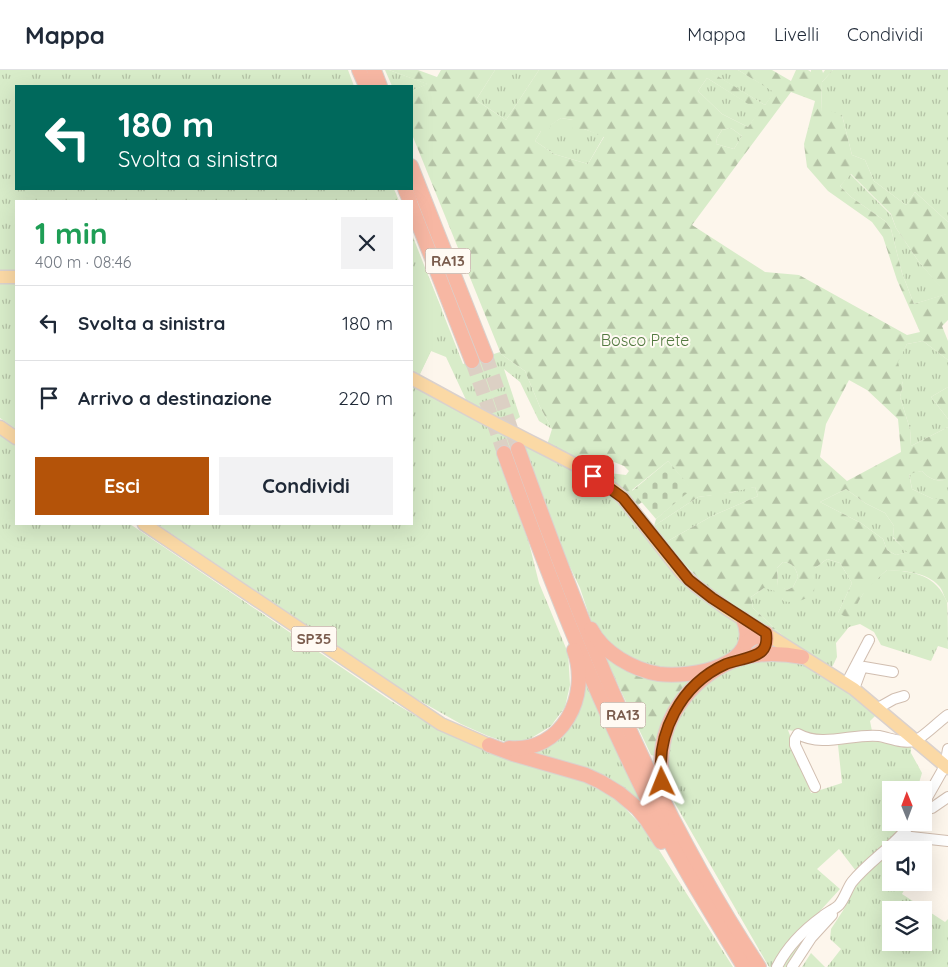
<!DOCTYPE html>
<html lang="it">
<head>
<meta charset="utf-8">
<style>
	:root { --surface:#fff; --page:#f2f2f3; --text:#1f2937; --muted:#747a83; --line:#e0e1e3; --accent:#b45309 }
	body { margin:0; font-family:Quicksand,sans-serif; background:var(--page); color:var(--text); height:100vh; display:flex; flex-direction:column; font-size:19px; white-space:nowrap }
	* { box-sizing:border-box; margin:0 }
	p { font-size:16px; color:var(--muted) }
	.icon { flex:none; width:28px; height:28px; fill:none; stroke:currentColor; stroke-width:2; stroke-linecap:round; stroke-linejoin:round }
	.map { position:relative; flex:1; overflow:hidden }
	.details { position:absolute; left:15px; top:130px; width:398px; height:325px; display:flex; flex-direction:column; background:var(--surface); border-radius:0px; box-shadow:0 5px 20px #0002 }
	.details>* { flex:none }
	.banner { position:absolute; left:15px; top:15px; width:398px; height:105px; border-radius:0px; box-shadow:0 5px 20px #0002; background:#00695c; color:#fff; overflow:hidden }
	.needle { width:32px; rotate:359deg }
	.tools { position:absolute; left:882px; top:711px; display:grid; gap:10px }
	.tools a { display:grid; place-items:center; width:50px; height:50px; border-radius:0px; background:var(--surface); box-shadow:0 5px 20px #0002; font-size:25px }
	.pin { position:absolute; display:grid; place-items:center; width:42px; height:42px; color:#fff; margin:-21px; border-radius:10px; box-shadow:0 2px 8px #0006 }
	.me { position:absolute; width:55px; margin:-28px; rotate:358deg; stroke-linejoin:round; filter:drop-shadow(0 0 4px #0008) }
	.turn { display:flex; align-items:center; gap:18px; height:105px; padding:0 20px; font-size:22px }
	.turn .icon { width:65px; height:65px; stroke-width:2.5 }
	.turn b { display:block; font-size:35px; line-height:42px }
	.round { display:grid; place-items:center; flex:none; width:52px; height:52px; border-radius:0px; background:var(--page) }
	.summary { display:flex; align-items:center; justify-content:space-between; height:85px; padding:0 20px }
	h1 { font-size:30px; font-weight:700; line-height:38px; color:#1e9e55 }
	.button { display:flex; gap:10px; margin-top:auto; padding:10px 20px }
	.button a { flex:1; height:58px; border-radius:0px; background:var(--accent); color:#fff; font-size:20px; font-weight:700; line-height:58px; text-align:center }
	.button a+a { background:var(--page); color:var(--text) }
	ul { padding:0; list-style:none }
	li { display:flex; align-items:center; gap:15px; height:75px; padding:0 20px; border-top:1px solid var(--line) }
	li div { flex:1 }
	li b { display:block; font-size:19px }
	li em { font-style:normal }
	header { display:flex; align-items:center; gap:30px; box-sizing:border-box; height:70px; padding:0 25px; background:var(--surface); border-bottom:1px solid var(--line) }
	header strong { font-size:24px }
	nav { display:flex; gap:28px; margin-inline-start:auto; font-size:18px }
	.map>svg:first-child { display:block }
	.grass { fill:url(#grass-tufts); fill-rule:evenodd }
	.forest { fill:url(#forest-firs); fill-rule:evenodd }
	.cemetery { fill:url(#cemetery-stones) }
	.pitch { fill:#d8ecc9 }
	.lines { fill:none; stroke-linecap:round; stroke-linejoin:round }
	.highway-tunnel { stroke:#dcd0c4; stroke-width:14; stroke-dasharray:14 7; stroke-linecap:butt }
	.minor-casing { stroke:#d1beb0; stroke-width:12 }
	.major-casing { stroke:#dad1cd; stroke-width:15 }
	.highway-casing { stroke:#dad1cd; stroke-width:16 }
	.minor { stroke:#fff; stroke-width:10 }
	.major { stroke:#fbd9a5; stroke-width:12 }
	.highway { stroke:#f7b7a3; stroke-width:14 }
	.route-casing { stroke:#753606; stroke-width:12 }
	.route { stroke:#b45309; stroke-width:9 }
	.labels { text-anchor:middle; stroke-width:4; stroke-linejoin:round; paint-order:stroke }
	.shield { fill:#fffaf3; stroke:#a28b7f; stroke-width:1 }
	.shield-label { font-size:15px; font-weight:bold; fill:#7a5c4d }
	.park-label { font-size:16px; fill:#537a41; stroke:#fffaf3 }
</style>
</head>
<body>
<header>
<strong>Mappa</strong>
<nav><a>Mappa</a><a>Livelli</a><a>Condividi</a></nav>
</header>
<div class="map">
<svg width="948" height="897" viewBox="0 0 948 897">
	<defs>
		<pattern id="grass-tufts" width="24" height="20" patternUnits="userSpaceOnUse" patternTransform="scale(1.25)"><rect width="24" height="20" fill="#d8ecc9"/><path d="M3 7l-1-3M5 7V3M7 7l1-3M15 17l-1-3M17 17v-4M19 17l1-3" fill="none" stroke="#b4c2a5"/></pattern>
		<pattern id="forest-firs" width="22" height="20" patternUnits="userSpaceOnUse" patternTransform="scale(1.25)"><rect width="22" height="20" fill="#d8ecc9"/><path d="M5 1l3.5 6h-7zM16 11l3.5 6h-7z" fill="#b4c2a5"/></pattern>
		<pattern id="cemetery-stones" width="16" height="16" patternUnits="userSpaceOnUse" patternTransform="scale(1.25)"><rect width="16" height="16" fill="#d8ecc9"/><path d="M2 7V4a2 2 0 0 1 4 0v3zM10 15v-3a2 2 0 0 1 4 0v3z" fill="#b4c2a5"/></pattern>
	</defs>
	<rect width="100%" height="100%" fill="#fdf6ec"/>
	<g class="grass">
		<path d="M0 0H348L354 16H16V119H394L399 131H16V202H0Z"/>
		<path d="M385 0H389L428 14 411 21V16H392Z"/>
		<path d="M495 0H539L506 50 476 30Z"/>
		<path d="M712 0H738L775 22 765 35 710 2Z"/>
		<path d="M833 0H948V152L915 122 906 135 874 111 865 90 852 85 842 45 821 43 822 12Z"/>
		<path d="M707 8 760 41 748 57 722 44 698 21Z"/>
		<path d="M561 48 573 50 584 59 604 66 588 94 554 84 535 71 541 61Z"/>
		<path d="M731 58 742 66 734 79 716 74 717 68 722 60Z"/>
		<path d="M850 104 891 145 896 158 919 192 947 224 914 234 902 203 891 159 885 151 851 127 840 116Z"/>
		<path d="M411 162 463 294 500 282 501 284 525 301 540 337 552 359 539 351 520 312 504 299 520 347 514 351 506 353 467 332 446 287 431 281 419 306 411 302Z"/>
		<path d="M0 213H16V359L0 348Z"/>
		<path d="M923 271 948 290V317L931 327 948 349V357L911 376 910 359 900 327 903 315 897 292 907 274Z"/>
		<path d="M411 313 605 418 719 537 741 556 739 577 720 591 677 600 640 594 617 581 592 554 580 518 563 482 522 377 497 386 529 473 539 513 568 583 570 615 565 637 551 656 528 670 506 672 488 666 461 654 413 627 157 454H411Z"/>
		<path d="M0 365 16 376V454H130L391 631 421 649 464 670 573 707 613 726 647 761 733 897H0Z"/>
		<path d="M922 401C929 410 938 411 948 411V429H933L912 419 909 403Z"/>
		<path d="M755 417 758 426 712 446 666 472 654 456 698 427 734 422 741 419Z"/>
		<path d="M846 419 865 433 885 443 894 456 893 468 908 482 896 485 887 480 883 469 861 453 820 432Z"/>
		<path d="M827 489 840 493 852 513 838 543 857 534 867 517 887 500C914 501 936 505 947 532 948 540 948 569 948 579L938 576 931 591 881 575 874 562 860 554 849 557 836 573 837 587 831 599 816 590 814 586 786 569 753 538 751 527 764 518 778 516 777 498 783 492C793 493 796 498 798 507L793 517 787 520 781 517 783 531 815 498Z"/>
		<path d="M760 589 799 591 843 618 877 644 870 651 872 661 831 667 788 660 811 723 842 713 838 675 863 670 911 676V683L922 703 919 713 926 719 924 723V720H891V752L907 753 856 801 839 779 817 799 840 819 799 864 778 885 786 890 801 872 827 846 788 897H769L673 730 666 708 669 665 689 629 716 606 738 595Z"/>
		<path d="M583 608 643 737 526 682 538 681 551 675 560 666Z"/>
		<path d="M916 772 914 780H891V812L908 813 902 824 945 852 948 849V897H827L841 879 830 869 831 859 844 839 856 814 889 781 904 773ZM891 840H924V872H891Z"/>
		<path d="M811 883 825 897H802Z"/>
	</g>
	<g class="forest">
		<path d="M389 0H418L437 7 441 0H495L476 30 506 50 539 0H712L711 2 765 35 774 22 738 0H772L791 11 796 0H808L811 2V0H822L823 3 825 0H833L822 12 821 42 826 39 842 45 852 85 865 90 874 111 906 135 915 122 948 152V250L942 256 948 271V290L923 271 907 274 898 292 903 315 900 327 910 359 911 376 948 357V411C938 411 929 410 922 401L909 404 912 419 933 429H948V533C944 528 943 520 939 516 927 502 904 501 887 500 868 517 859 524 852 550L838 543 852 513 840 493 827 489 815 498 814 524C804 530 795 534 783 531L780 521 781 516 787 520 793 517 798 507C796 498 793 493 783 492L777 498 778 516 775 521 764 518 751 527 753 538 786 569 712 521 684 494 666 472 712 446 758 426 755 417 715 426 714 425 698 427 654 456 656 449 691 419 668 391 632 420 642 432 636 437 605 406 607 403H609L626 405 629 401 624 396 614 392 595 399 547 375 552 359 540 337 525 301 501 284 411 62V21L427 14ZM707 8 759 41 748 57 722 44 698 21ZM791 22 815 31 804 74 807 97 828 121 872 152 883 167 897 210 920 262 907 265 799 205 765 202 692 155ZM561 48 573 50 571 56 576 64 584 59 604 67 588 94 554 84 535 71 541 61H549L551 55ZM731 58 742 66 734 79 716 74 717 68 722 60ZM851 104 891 144 896 158 919 192 946 224 914 234 902 203 891 159 885 151 851 127 840 116ZM849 310 867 320 898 349 901 382 847 411 820 387 826 354ZM846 419 865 433 885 443 894 456 893 467 907 482 896 485 887 480 883 469 861 453 820 432Z"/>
		<path d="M948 317V349L931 327Z"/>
		<path d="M604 585 693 607 655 686 651 685Z"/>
	</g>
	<path class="cemetery" d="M668 391 692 419 656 449 632 421Z"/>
	<path class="pitch" d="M411 198 427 203 442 240 431 281 419 306 411 302Z"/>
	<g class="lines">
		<g class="highway-tunnel">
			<path d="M486 286 518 379"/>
			<path d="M472 291 504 383"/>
		</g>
		<g class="minor-casing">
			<g id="minor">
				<path d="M846 614 869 570"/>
				<path d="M854 619 861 600 864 597 893 602"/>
				<path d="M878 638 894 629 904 626"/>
				<path d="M815 717 795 675V669L798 664C823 678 853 663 879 666 890 668 903 674 914 671 923 668 939 651 948 645"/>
				<path d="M924 733 945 696 948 679"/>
				<path d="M924 740 932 738 948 727"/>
				<path d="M902 766 948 771"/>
				<path d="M777 897C787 877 805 859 823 846 828 842 835 839 839 835 845 828 847 819 852 812 870 790 896 775 912 752"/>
				<path d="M792 897 811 868 832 845"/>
			</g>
		</g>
		<g class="major-casing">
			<g id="major">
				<path d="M0 207H16"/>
				<path d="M411 308C445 326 478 345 512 362 547 381 595 401 623 428L682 503 696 516 727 539 854 619 948 698"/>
				<path d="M0 357 16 368"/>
				<path d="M144 454 441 654 489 675"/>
			</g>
		</g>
		<g class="highway-casing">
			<g id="highway">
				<path d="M359 0 366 16"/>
				<path d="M374 0 380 16"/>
				<path d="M411 96 486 286"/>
				<path d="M405 119 410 131"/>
				<path d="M411 135 472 291"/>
				<path d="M518 379C582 558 653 737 759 897"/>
				<path d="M504 383C546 499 591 616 646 726 675 785 710 841 744 897"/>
				<path d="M591 559C603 583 634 600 659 604 691 608 764 596 743 549"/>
				<path d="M746 573 751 569 766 563C768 574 765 579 756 585"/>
				<path d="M489 675 513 684 586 705 601 712 619 723 637 738 646 749 661 772"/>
				<path d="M509 678C562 683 591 626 574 580"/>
				<path d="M667 723C660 707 660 691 663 674 671 630 711 591 756 585 772 583 787 584 802 587"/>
			</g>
		</g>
		<use href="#minor" class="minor"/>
		<use href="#major" class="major"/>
		<use href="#highway" class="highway"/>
	</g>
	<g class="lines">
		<g class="route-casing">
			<path id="route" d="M593 406 623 428 689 510 712 528 766 563C767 570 767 576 762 581 755 588 736 590 726 594 681 614 655 664 662 712"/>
		</g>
		<use href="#route" class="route"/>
	</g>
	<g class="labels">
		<g class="shield">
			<rect x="425.5" y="178.5" width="45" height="25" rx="4"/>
			<rect x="291.5" y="556.5" width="45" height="25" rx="4"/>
			<rect x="600.5" y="632.5" width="45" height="25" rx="4"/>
		</g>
		<g class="shield-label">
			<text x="448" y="196">RA13</text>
			<text x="314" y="574">SP35</text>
			<text x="623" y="650">RA13</text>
		</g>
		<g class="park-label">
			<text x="645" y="276">Bosco Prete</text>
		</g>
	</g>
</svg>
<div class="tools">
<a><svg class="needle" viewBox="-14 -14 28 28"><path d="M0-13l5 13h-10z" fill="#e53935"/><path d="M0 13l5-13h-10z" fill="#747a83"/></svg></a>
<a><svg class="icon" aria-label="sound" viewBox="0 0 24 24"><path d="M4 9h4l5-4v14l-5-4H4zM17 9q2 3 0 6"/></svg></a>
<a><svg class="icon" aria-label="layers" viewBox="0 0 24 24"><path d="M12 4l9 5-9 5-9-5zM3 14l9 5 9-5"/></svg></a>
</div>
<div class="pin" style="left:593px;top:406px;background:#d93025"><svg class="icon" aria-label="arrive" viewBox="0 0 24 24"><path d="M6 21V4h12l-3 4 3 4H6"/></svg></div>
<svg class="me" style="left:662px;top:712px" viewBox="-20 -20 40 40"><path d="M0-17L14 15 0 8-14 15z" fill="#b45309" stroke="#fff" stroke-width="4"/></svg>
<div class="banner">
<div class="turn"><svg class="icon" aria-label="left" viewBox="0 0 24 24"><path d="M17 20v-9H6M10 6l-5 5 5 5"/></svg><div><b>180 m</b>Svolta a sinistra</div></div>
</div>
<section class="details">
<div class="summary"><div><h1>1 min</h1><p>400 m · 08:46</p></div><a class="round"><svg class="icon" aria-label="close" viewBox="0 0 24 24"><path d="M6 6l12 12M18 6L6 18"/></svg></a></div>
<ul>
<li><svg class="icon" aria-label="left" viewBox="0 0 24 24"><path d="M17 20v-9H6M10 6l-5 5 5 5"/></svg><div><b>Svolta a sinistra</b></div><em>180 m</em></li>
<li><svg class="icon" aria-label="arrive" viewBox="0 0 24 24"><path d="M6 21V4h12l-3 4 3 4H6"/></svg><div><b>Arrivo a destinazione</b></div><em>220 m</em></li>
</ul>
<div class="button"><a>Esci</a><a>Condividi</a></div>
</section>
</div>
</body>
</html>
